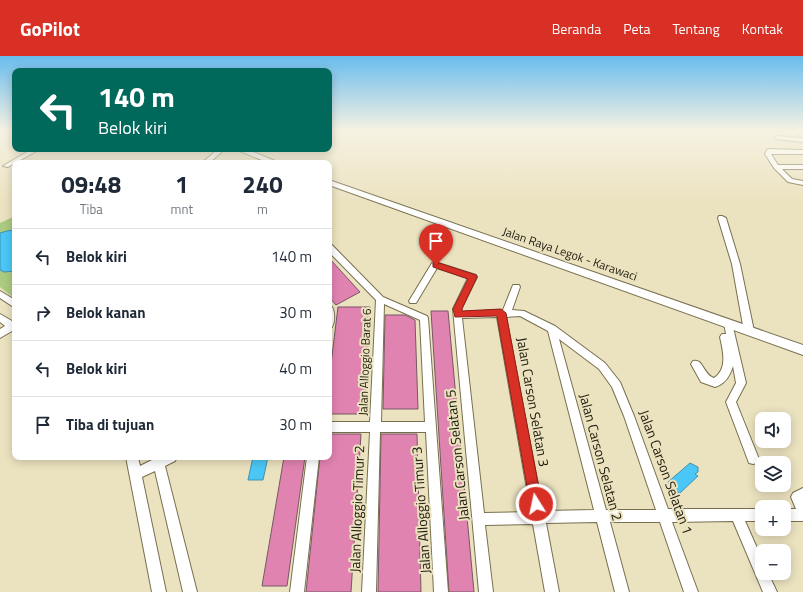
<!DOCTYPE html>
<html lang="id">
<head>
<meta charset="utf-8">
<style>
	:root { --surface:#fff; --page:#f6f6f7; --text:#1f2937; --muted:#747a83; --line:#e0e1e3; --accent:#d93025 }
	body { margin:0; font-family:"Titillium Web",sans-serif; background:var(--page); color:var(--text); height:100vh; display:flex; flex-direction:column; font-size:15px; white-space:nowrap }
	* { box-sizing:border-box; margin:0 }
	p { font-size:13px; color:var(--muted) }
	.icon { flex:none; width:22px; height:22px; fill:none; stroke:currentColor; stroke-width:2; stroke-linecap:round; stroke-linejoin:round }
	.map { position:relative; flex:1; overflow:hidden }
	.details { position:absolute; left:12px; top:104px; width:320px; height:300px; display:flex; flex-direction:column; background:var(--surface); border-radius:8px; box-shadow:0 2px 10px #0003 }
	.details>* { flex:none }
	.guide { position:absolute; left:12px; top:12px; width:320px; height:84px; border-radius:8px; box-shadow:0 2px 10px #0003; background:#00695c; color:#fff; overflow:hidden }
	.buttons { position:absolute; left:755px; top:356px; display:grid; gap:8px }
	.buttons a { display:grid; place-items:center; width:36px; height:36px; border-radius:8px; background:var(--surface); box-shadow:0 2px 10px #0003; font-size:20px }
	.pin { position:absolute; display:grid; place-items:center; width:34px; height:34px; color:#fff; margin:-41px -17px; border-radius:50% 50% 50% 0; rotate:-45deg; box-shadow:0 0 4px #0007 }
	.pin .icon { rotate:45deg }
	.me { position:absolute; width:44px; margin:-22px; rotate:350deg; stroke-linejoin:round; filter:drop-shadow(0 0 3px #0008) }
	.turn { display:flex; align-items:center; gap:14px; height:84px; padding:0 20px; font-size:18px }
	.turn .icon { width:52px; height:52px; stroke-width:2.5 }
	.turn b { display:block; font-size:28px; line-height:34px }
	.eta { display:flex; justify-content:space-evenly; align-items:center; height:68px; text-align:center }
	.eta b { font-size:24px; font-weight:700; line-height:28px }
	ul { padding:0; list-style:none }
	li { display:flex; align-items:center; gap:12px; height:56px; padding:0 20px; border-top:1px solid var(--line) }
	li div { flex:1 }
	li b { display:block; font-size:15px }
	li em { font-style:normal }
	header { display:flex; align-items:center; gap:24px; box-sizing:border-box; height:56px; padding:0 20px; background:var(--accent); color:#fff }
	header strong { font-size:19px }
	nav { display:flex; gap:22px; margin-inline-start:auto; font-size:14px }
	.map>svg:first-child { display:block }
	.green { fill:#aacb80 }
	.water { fill:#4bc7f7; stroke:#3e93b1 }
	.building { fill:#e183b1; stroke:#775766 }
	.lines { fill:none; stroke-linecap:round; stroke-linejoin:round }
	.minor-casing { stroke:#776f4f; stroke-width:2 }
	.major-casing { stroke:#776f4f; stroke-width:2 }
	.minor { fill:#fff; fill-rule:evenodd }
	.major { fill:#fff; fill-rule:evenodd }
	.route { fill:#d93025; stroke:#8d1f18 }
	.labels { text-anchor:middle; stroke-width:4; stroke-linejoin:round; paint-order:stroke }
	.street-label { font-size:12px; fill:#1e1b0e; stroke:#ebe2bf }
	.near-street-label { font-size:14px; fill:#1e1b0e; stroke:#ebe2bf }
</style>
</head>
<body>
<header>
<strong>GoPilot</strong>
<nav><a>Beranda</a><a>Peta</a><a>Tentang</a><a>Kontak</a></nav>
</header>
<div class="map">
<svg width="803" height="536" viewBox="0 0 803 536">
	<rect width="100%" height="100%" fill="#ebe2bf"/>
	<path class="green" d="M15 160V243L0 231V167Z"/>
	<g class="water">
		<path d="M15 174V215L4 216 0 214V177L7 175Z"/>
		<path d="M253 401H268L263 424H248Z"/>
		<path d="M690 407 698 411V416L695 418 698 420 680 437 674 436 669 431 668 426Z"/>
	</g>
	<g class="building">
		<path d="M329 202 360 236 336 249 329 241Z"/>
		<path d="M338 251H370L364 358H329V324Z"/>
		<path d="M431 255H448L474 536H449Z"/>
		<path d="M385 259H405L415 264 418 353H383Z"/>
		<path d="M329 378H361L351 536H306L320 401H329Z"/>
		<path d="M381 378H417L421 536H378Z"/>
		<path d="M284 401H305L287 530H262Z"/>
	</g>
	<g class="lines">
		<g class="minor-casing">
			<g id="minor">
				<path d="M794 74H800L803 77V82Z"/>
				<path d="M777 80 803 82V86L775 83V81Z"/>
				<path d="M32 93H40L8 111 3 110Z"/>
				<path d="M218 93H225L209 107H202Z"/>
				<path d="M769 93 803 94V98H771L778 109H803V113H782L792 123 803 125V129L788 126 774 112 765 98 767 94Z"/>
				<path d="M719 160H722L726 162 740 208 754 275 752 278H746L744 275 732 208 718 162Z"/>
				<path d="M329 188 332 189 383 241 427 260 428 262 448 536H434L426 376H380L376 536H362L370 376H329V366H370L376 244 329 196ZM384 248 420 264 425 366H381Z"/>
				<path d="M435 206 476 219 477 221 461 253 462 256 503 254 513 229H519L520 231 512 254 524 255 555 270 605 307 620 326 634 360 668 453H762V465H745L762 503V517H768L777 536H763L733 465 672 466 698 536H684L660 466H610L629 536H615L597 466 546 467 559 536H545L533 468 485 469 493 536H479L453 253 468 222 437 212 416 247H410L409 245 432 207ZM520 260 548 275 594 454 543 455 506 261ZM497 261 531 456 484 457 462 262ZM559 283 599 313 612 331 624 360 656 454H606Z"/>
				<path d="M0 235 15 244V252L0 242Z"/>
				<path d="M329 250 332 251C335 256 335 266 332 271L329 273Z"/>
				<path d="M0 258 12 265H15V276L12 275 0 282V273L5 270 0 266Z"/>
				<path d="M728 264 731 265 732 267 746 327 736 346 759 403 757 407 753 408 749 407 726 346 736 327 733 310C730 320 725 328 715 331L701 326 691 308 693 305C703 302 703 318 714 322 728 313 723 295 720 281L722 278H726L724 267 725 265Z"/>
				<path d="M126 401H138L140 410 152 404 151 401H177L175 405 165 410 197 536H183L155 415 142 421 166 536H152Z"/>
				<path d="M307 401H319L304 536H290Z"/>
				<path d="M803 432V465H784V453H796L791 441 793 437Z"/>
			</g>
		</g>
		<g class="major-casing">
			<g id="major">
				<path d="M235 93H246L280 107H269Z"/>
				<path d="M329 124 803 289V299L329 129Z"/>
			</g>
		</g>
		<use href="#minor" class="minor"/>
		<use href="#major" class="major"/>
	</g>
	<linearGradient id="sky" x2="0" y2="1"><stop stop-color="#69bcee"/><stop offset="0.5" stop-color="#f6f2e2"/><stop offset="1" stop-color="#f6f2e2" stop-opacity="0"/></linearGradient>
	<rect width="803" height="149" fill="url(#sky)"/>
	<path class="route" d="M436 206 476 219 477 221 462 253V255L501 253 506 257 542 448 540 452 536 454 532 452 530 448 497 260 455 261 453 253 468 223 433 211V207Z"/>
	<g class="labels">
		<g class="street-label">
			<text transform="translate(570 198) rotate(19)" y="4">Jalan Raya Legok - Karawaci</text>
			<text transform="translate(365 306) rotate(-88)" y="4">Jalan Alloggio Barat 6</text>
		</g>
		<g class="near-street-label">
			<text transform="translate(533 346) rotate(80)" y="5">Jalan Carson Selatan 3</text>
			<text transform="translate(457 399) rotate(-96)" y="5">Jalan Carson Selatan 5</text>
			<text transform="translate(601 401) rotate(75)" y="5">Jalan Carson Selatan 2</text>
			<text transform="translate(666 416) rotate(70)" y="5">Jalan Carson Selatan 1</text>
			<text transform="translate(357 453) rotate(-88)" y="5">Jalan Alloggio Timur 2</text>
			<text transform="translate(421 454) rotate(-94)" y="5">Jalan Alloggio Timur 3</text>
		</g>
	</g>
</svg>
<div class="buttons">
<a><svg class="icon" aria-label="sound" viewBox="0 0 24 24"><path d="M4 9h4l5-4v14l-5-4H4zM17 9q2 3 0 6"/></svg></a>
<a><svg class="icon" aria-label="layers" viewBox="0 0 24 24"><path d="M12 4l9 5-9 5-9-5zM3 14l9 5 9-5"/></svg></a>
<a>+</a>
<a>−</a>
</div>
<div class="pin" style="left:436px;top:209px;background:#d93025"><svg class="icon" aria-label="arrive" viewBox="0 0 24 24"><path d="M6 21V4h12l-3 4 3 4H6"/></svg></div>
<svg class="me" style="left:536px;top:448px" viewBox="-20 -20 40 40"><circle r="17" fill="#d93025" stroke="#fff" stroke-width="3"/><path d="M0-11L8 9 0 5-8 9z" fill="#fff"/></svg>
<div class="guide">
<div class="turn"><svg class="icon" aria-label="left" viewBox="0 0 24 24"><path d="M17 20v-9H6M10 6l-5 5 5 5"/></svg><div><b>140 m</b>Belok kiri</div></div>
</div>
<section class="details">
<div class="eta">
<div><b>09:48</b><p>Tiba</p></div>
<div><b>1</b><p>mnt</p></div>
<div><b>240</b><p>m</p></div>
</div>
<ul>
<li><svg class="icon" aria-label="left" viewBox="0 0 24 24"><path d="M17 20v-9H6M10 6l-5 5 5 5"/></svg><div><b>Belok kiri</b></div><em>140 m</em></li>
<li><svg class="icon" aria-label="right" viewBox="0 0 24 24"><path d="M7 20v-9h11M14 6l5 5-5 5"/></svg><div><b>Belok kanan</b></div><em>30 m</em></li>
<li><svg class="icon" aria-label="left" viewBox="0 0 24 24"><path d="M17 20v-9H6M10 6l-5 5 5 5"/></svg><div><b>Belok kiri</b></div><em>40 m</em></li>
<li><svg class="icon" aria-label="arrive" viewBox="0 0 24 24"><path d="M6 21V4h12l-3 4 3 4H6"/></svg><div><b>Tiba di tujuan</b></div><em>30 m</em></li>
</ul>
</section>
</div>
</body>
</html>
